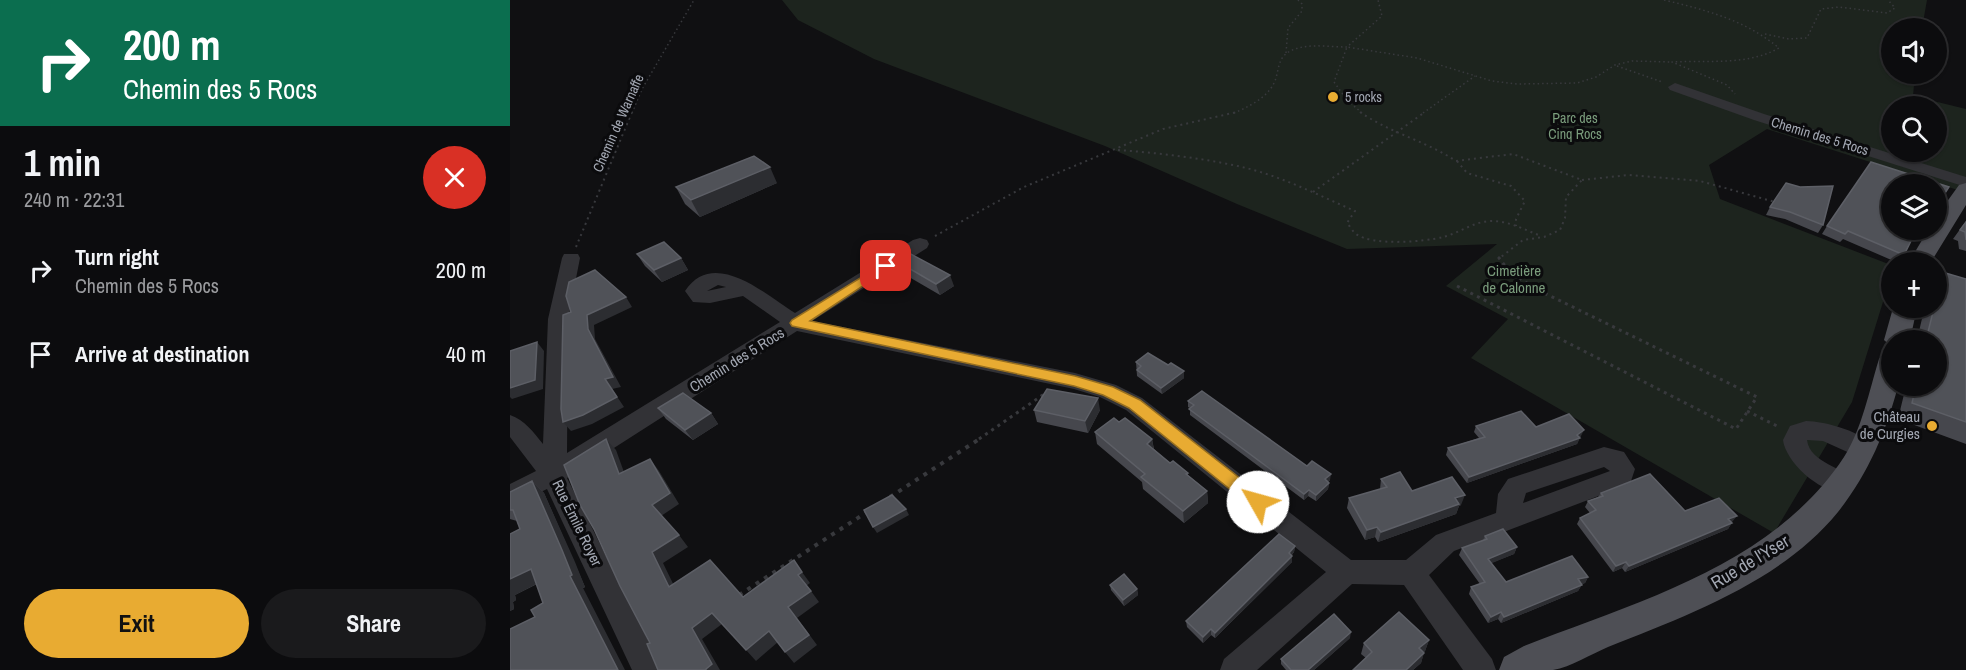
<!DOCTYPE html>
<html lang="en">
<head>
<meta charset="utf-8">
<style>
	:root { --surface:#0c0c0e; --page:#1a1a1c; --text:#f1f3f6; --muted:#9a9b9e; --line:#2c2c2e; --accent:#e8ab32 }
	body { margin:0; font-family:"Archivo Narrow",sans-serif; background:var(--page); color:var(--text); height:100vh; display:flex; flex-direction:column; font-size:22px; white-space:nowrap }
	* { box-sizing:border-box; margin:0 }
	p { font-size:20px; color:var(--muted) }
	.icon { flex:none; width:33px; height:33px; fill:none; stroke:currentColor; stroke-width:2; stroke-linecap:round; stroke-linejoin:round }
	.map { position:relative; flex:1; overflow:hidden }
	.details { display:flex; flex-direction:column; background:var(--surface); width:510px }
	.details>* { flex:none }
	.guide { background:#0b6e4f; color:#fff; overflow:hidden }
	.controls { position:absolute; left:1371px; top:18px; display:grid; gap:12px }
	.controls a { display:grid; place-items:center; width:66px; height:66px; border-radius:50%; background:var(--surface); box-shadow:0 2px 4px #0004,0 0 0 2px var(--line); font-size:30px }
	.pin { position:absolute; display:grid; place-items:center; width:51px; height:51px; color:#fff; margin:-26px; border-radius:12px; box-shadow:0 3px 9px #0006 }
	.me { position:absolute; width:66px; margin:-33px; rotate:308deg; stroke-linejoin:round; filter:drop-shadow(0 0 4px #0008) }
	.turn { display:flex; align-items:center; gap:21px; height:126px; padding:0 24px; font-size:27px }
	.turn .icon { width:78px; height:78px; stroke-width:2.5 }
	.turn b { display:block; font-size:42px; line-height:51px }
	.round { display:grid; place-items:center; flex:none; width:63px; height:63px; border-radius:32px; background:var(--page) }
	.overview { display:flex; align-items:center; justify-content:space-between; height:102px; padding:0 24px }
	h1 { font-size:36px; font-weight:700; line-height:45px }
	.primary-button { display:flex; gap:12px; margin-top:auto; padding:12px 24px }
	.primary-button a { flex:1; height:69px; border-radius:36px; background:var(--accent); color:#111; font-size:24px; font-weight:700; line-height:69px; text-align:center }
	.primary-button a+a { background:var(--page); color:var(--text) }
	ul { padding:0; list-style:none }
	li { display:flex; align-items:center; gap:18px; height:84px; padding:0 24px }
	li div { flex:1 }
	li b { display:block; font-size:22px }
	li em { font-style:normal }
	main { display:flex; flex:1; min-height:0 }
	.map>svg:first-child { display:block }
	.green { fill:#1d241e; fill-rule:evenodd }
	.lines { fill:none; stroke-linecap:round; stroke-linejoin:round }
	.path-far3 { stroke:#38393d; stroke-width:1.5; stroke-dasharray:1.5 3; stroke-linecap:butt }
	.path-far2 { stroke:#38393d; stroke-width:2; stroke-dasharray:2 4; stroke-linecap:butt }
	.path-far1 { stroke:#38393d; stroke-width:3; stroke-dasharray:3 4.5; stroke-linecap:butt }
	.path { stroke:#38393d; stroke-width:4; stroke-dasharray:4 6; stroke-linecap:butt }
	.minor { fill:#323236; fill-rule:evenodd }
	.major { fill:#4e4f55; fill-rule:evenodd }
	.wall { fill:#46474d }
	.shaded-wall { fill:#2c2d31 }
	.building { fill:#505258; stroke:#5d5f66; stroke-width:1.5 }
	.route { fill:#e8ab32; stroke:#976f20; stroke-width:1.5 }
	.poi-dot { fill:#e8ab32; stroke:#0b0b0d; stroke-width:2 }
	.labels { text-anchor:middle; stroke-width:6; stroke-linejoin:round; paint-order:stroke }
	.far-poi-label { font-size:14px; fill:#a2a7b2; stroke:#0b0b0d; text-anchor:start }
	.far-park-label { font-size:14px; fill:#7a9c7c; stroke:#0b0b0d }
	.far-street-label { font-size:14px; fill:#a2a7b2; stroke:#0b0b0d }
	.park-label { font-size:15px; fill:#7a9c7c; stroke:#0b0b0d }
	.street-label { font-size:15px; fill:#a2a7b2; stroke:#0b0b0d }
	.poi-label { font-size:15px; fill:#a2a7b2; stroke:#0b0b0d; text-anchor:end }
	.near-street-label { font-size:18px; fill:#a2a7b2; stroke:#0b0b0d }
</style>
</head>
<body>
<main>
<section class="details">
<div class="guide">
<div class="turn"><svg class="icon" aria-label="right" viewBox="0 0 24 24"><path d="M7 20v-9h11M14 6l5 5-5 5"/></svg><div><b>200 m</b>Chemin des 5 Rocs</div></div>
</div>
<div class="overview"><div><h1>1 min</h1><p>240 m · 22:31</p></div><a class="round" style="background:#d93025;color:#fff"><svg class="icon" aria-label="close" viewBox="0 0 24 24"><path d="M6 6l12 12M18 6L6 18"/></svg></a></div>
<ul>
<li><svg class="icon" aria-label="right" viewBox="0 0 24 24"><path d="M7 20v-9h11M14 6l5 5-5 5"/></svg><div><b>Turn right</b><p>Chemin des 5 Rocs</p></div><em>200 m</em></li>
<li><svg class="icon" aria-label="arrive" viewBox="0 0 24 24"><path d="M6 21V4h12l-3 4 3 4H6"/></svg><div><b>Arrive at destination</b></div><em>40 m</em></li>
</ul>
<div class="primary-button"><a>Exit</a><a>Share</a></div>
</section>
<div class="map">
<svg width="1456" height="670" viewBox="0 0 1456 670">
	<rect width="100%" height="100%" fill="#101012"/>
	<path class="green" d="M272 0H1417L1412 28H1382V74H1405L1403 96 1456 109V188L1454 192 1257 129 1199 165 1210 199 1381 265V276L1342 402 1264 533 961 358 998 319 936 286 987 244 837 249 727 204 595 146 364 59 288 20ZM1382 106H1426V152H1382Z"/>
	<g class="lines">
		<g class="path-far3">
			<path d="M1154 0C1196 10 1235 20 1269 48 1237 66 1197 60 1162 62L1217 85 1225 94"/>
			<path d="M1255 34 1279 39 1297 38 1311 9 1329 7 1377 13 1385 8 1378 0"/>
			<path d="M776 53 778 28 792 11V4L788 0"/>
			<path d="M1107 66 1152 82"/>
			<path d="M122 113 132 89 184 0"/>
			<path d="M724 113C738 107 757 98 764 83 769 73 767 60 777 53 793 42 818 47 837 47L872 16 868 0"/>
			<path d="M852 113 837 100 824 82 837 47 907 58 982 81 1007 84 1067 83 1086 77 1105 65 1122 61 1162 62"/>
			<path d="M913 113 965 76"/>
		</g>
		<g class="path-far2">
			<path d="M850 112C880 133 916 141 946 161L1003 154 1072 180 1056 197 1055 218 1050 230 1034 237 1013 240 991 257"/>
			<path d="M608 150C649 153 692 158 732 167 771 176 808 195 845 211L837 223C840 226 842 231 846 234 862 246 914 242 933 237 950 233 964 221 982 221 999 221 1015 230 1031 236"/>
			<path d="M947 161 957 173 1001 186 1015 201 1006 219V226"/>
			<path d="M1072 180 1119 175 1190 181 1265 202"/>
			<path d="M803 192 915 112"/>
			<path d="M425 236 514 187 653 129 727 112"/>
			<path d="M66 247 122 112"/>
		</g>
		<g class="path-far1">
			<path d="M947 286 1226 429 1247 397 1026 289 1000 272 989 258 993 255"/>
			<path d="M1237 411 1269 427"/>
			<path d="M469 439 537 392"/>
		</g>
		<g class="path">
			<path d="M380 497 471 438"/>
			<path d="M229 595 357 512"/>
		</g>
		<g class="minor">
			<path d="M1165 83 1254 114 1456 177V187L1244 120 1160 90 1158 87Z"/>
			<path d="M410 238 417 240 419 244 417 248 302 321 565 373 606 385 632 398 841 560H896L926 535 986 513 988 494 998 479 1094 447 1114 452 1125 469 1120 484 944 551 919 575 982 659 986 670H953L894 585 842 584 747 670H710L714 659 816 572 616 410 590 397 564 389 287 331 57 478 153 670H122L37 489 0 507V484L26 471 0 437V415C15 420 23 432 33 444L38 319 52 258 54 254H68L70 258 58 319 57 453 270 322 233 296 200 303 183 302 175 291C204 247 256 295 285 313L403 240ZM208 285 216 287 197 291ZM1094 467 1100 471 1013 503 1016 493Z"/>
			<path d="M1296 421C1314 421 1356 432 1365 449L1362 456 1353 459 1313 441 1297 440C1300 464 1334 465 1344 484L1340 491C1316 499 1276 464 1273 440L1280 426Z"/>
		</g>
		<g class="major">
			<path d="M1456 183V205L1421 262H1399L1418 230H1426V217L1449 185Z"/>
			<path d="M1383 308H1407L1400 340H1382V347L1374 340Z"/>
			<path d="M1382 350V386H1388C1376 432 1358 474 1328 512 1272 581 1178 615 1098 647 1081 654 1061 667 1043 670 1026 670 1006 670 989 670L994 657 1014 646C1128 601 1262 566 1334 457 1352 429 1359 391 1369 359L1373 352Z"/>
		</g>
	</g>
	<g class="wall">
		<path d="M267 183 190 217 175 204 166 187Z"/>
		<path d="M1382 184 1394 236V255L1389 262H1386L1333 239 1330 242 1312 234 1317 226Z"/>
		<path d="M1290 187 1313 225 1308 233 1275 219 1256 215 1260 207Z"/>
		<path d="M1456 221V251L1449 249 1448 241 1443 239Z"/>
		<path d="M127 254 171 258 178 270 152 282 135 266Z"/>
		<path d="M383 259 444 286 430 295 387 270Z"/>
		<path d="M1432 272 1456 279V444L1388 419 1396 386H1426V340H1407L1414 310 1416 308H1426V278Z"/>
		<path d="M626 362 658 365 674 378 652 394 627 376Z"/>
		<path d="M678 401 797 466 820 480 818 482 819 483 818 489 806 501 798 496 794 500 680 415V408L678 407Z"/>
		<path d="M148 408 201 413 208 424 183 440 156 419Z"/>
		<path d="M524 410H590L578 433 527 422Z"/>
		<path d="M609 422 642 439 644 449 660 463 678 473V475L697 491 698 503 674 523 633 489 632 482 587 444 585 432Z"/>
		<path d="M966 426 1026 427 1071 436 1070 437 1067 444 957 483 936 455 938 448 969 438 964 432Z"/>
		<path d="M871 479 902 491 951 505 949 506 946 514 868 542 865 537 855 540 837 508 839 498 870 489Z"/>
		<path d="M22 481 34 493 75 587 25 617 33 603 27 584 5 595 6 600 3 602 4 609 0 611 10 529 7 521 0 519V492Z"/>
		<path d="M1091 493 1175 511 1222 522 1218 529 1115 572 1112 568 1103 572 1067 524 1070 518 1080 513 1075 507 1078 501 1088 497Z"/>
		<path d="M975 536 1007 547 1004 554 981 563 996 582 1078 577 1075 583 1072 584 1068 591 991 623 988 619 978 623 959 594 961 587 970 584 949 555 952 548 973 540Z"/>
		<path d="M785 546 784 552 782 555V562L705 638 701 635 693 643 677 627 676 621Z"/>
		<path d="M600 585 627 589 628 595 614 606 601 590Z"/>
		<path d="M840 638 804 670H776L771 664V659Z"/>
		<path d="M919 640 915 651 914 652 911 663 903 670H843L856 658 851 654 854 643Z"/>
	</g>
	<g class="shaded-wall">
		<path d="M260 167 267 183 190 217 181 200Z"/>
		<path d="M171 258 178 270 152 282 144 270Z"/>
		<path d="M440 275 444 286 430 295 426 284Z"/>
		<path d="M116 297 122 307 84 325 85 339 111 387 102 389 114 407 82 424 61 431 53 422 95 379 78 329 77 315Z"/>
		<path d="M27 342 34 351 33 389 2 399 0 397V388Z"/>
		<path d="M674 371V378L652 394 651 388Z"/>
		<path d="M588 398 590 410 578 433 575 421Z"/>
		<path d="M201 413 208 424 183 440 175 430Z"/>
		<path d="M1074 430 1071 436 1067 439 1070 438 1067 444 957 483 959 477 1067 435Z"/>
		<path d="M96 439 106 450 119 486 109 474Z"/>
		<path d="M642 439 644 452 637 444Z"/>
		<path d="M140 459 149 471 169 504 151 516 142 505Z"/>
		<path d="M821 474 820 480 814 485 815 479Z"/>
		<path d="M22 481 34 493 65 562 75 587 73 588 115 670H108L60 576Z"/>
		<path d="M819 483 818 489 806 501V495Z"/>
		<path d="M799 490 798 496 794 500V494Z"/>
		<path d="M697 491 698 503 674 523 673 511Z"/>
		<path d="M955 495 951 505 949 506 946 514 868 542 871 532Z"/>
		<path d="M396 509 399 515 367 533 363 527Z"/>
		<path d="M1227 516 1222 522 1214 525 1218 519Z"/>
		<path d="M1222 523 1218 529 1115 572 1119 566Z"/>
		<path d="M867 527 865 537 855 540 857 530Z"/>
		<path d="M169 535 178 547 153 563 170 598 159 587 142 552Z"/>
		<path d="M785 546 784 552 778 559 779 553Z"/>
		<path d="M1007 547 1004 554 975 566 978 559Z"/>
		<path d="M782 556V562L705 638V633Z"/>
		<path d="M1116 562 1112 568 1103 572 1106 566Z"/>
		<path d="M21 569 34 580 5 595 6 600 3 602 4 609 0 611V579Z"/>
		<path d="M292 572 300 583 296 586 288 575Z"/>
		<path d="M1078 577 1075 583 1064 586 1068 579Z"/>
		<path d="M1072 585 1068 591 991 623 994 617Z"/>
		<path d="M627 589 628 595 614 606 613 600Z"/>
		<path d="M301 591 309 602 287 618 307 645 284 663 275 652 278 607Z"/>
		<path d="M991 612 988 619 978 623 981 617Z"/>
		<path d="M202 613 212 624 192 639 210 670H196L182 628Z"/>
		<path d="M701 629V635L693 643V637Z"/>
		<path d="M259 631 268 642 246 661 236 650Z"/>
		<path d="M841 632 840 638 804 670H798Z"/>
		<path d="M919 640 915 651 906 658 909 648Z"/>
		<path d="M914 653 911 663 903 670H896Z"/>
	</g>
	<g class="building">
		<path d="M244 156 260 167 181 200 166 187Z"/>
		<path d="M1361 162 1439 187 1426 207V184H1382V230H1398L1394 236 1402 239 1394 255 1338 231 1335 234 1317 226Z"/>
		<path d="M1276 183 1290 187 1323 186 1313 225 1280 212 1260 207Z"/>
		<path d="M1456 222V240L1455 232 1450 230Z"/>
		<path d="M154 242 171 258 144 270 127 254Z"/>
		<path d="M395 251 440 275 426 284 383 259Z"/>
		<path d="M85 270 116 297 77 315 78 329 103 377 95 379 107 397 73 415 53 422 51 409 53 315 61 312 56 296 59 282Z"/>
		<path d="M1432 272 1456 279V422L1402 403 1406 386H1426V340H1416L1424 308H1426V295L1427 294H1429Z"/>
		<path d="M27 342 25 380 0 388V351Z"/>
		<path d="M638 353 658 365 661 363 674 371 651 388 627 370 631 366 626 362Z"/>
		<path d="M537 389 588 398 575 421 524 410Z"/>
		<path d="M692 391 797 466 802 461 821 474 815 479 819 483 806 495 799 490 794 494 679 409 684 405 678 401Z"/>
		<path d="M173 393 201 413 175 430 148 408Z"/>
		<path d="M1011 411 1026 427 1059 414 1074 430 1067 435 1070 438 959 477 938 448 975 437 966 426Z"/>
		<path d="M604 418 609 422 615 418 642 439 637 444 660 463 663 461 678 473 676 474 697 491 673 511 631 477 635 474 585 432Z"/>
		<path d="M96 439 109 474 140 459 160 493 142 505 169 535 142 552 159 587 200 560 233 597 284 560 292 572 288 575 301 591 278 607 299 635 275 652 259 631 236 650 202 613 182 628 202 664 196 669V670H148L137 644 140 643 110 586 84 529 70 505 54 465Z"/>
		<path d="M890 472 902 491 942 477 955 495 945 498 949 504 871 532 867 527 857 530 839 498 877 487 871 479Z"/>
		<path d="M1140 474 1175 511 1209 498 1227 516 1218 519 1222 523 1119 566 1116 562 1106 566 1070 518 1086 510 1078 501 1093 496 1091 493Z"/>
		<path d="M22 481 52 550 62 575 60 576 108 670H0V629L25 617 21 610 33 603 21 569 0 579V534L10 529 3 510H0V492Z"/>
		<path d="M382 495 396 509 363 527 354 510Z"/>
		<path d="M993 529 1007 547 978 559 996 582 1062 556 1078 577 1068 579 1072 585 994 617 991 612 981 617 961 587 975 582 952 548 977 539 975 536Z"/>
		<path d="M769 534 785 546 779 553 782 556 705 633 701 629 693 637 676 621Z"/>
		<path d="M614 574 627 589 613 600 600 585Z"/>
		<path d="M889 612 919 640 909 648 914 653 896 670H843L862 652 854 643Z"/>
		<path d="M824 614 841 632 798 670H781L771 659Z"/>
	</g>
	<path class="route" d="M376 262 380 263 382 266 380 268 300 321 565 376 603 387 630 400 754 497 756 502 754 507 748 509 742 507 619 408 593 395 564 386 282 326 280 323 282 320Z"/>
	<g class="poi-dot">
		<circle cx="823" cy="97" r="6"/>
		<circle cx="1422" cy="426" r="6"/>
	</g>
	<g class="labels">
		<g class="far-poi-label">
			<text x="835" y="102">5 rocks</text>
		</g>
		<g class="far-park-label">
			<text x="1065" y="123">Parc des<tspan x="1065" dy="16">Cinq Rocs</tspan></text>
		</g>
		<g class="far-street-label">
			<text transform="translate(108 123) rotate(-66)" y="5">Chemin de Warnaffe</text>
			<text transform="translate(1310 136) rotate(17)" y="5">Chemin des 5 Rocs</text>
		</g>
		<g class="park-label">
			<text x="1004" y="276">Cimetière<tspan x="1004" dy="17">de Calonne</tspan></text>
		</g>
		<g class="street-label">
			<text transform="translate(227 360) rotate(-32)" y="5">Chemin des 5 Rocs</text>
			<text transform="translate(67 523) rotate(64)" y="5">Rue Émile Royer</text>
		</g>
		<g class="poi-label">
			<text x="1410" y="422">Château<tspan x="1410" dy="17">de Curgies</tspan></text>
		</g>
		<g class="near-street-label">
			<text transform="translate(1240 562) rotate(-31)" y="6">Rue de l'Yser</text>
		</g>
	</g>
</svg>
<div class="controls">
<a><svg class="icon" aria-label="sound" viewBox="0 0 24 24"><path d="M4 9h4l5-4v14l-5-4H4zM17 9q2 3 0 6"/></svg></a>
<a><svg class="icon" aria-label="search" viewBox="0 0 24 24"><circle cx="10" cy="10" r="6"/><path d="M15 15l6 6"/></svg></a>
<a><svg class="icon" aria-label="layers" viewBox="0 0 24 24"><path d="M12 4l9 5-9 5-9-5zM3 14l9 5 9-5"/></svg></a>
<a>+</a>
<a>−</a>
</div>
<div class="pin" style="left:376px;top:266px;background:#d93025"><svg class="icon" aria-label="arrive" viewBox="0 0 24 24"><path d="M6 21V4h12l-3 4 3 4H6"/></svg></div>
<svg class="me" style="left:748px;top:502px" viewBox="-20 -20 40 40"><circle r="19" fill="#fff"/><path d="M0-13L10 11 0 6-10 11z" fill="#e8ab32"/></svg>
</div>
</main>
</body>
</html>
